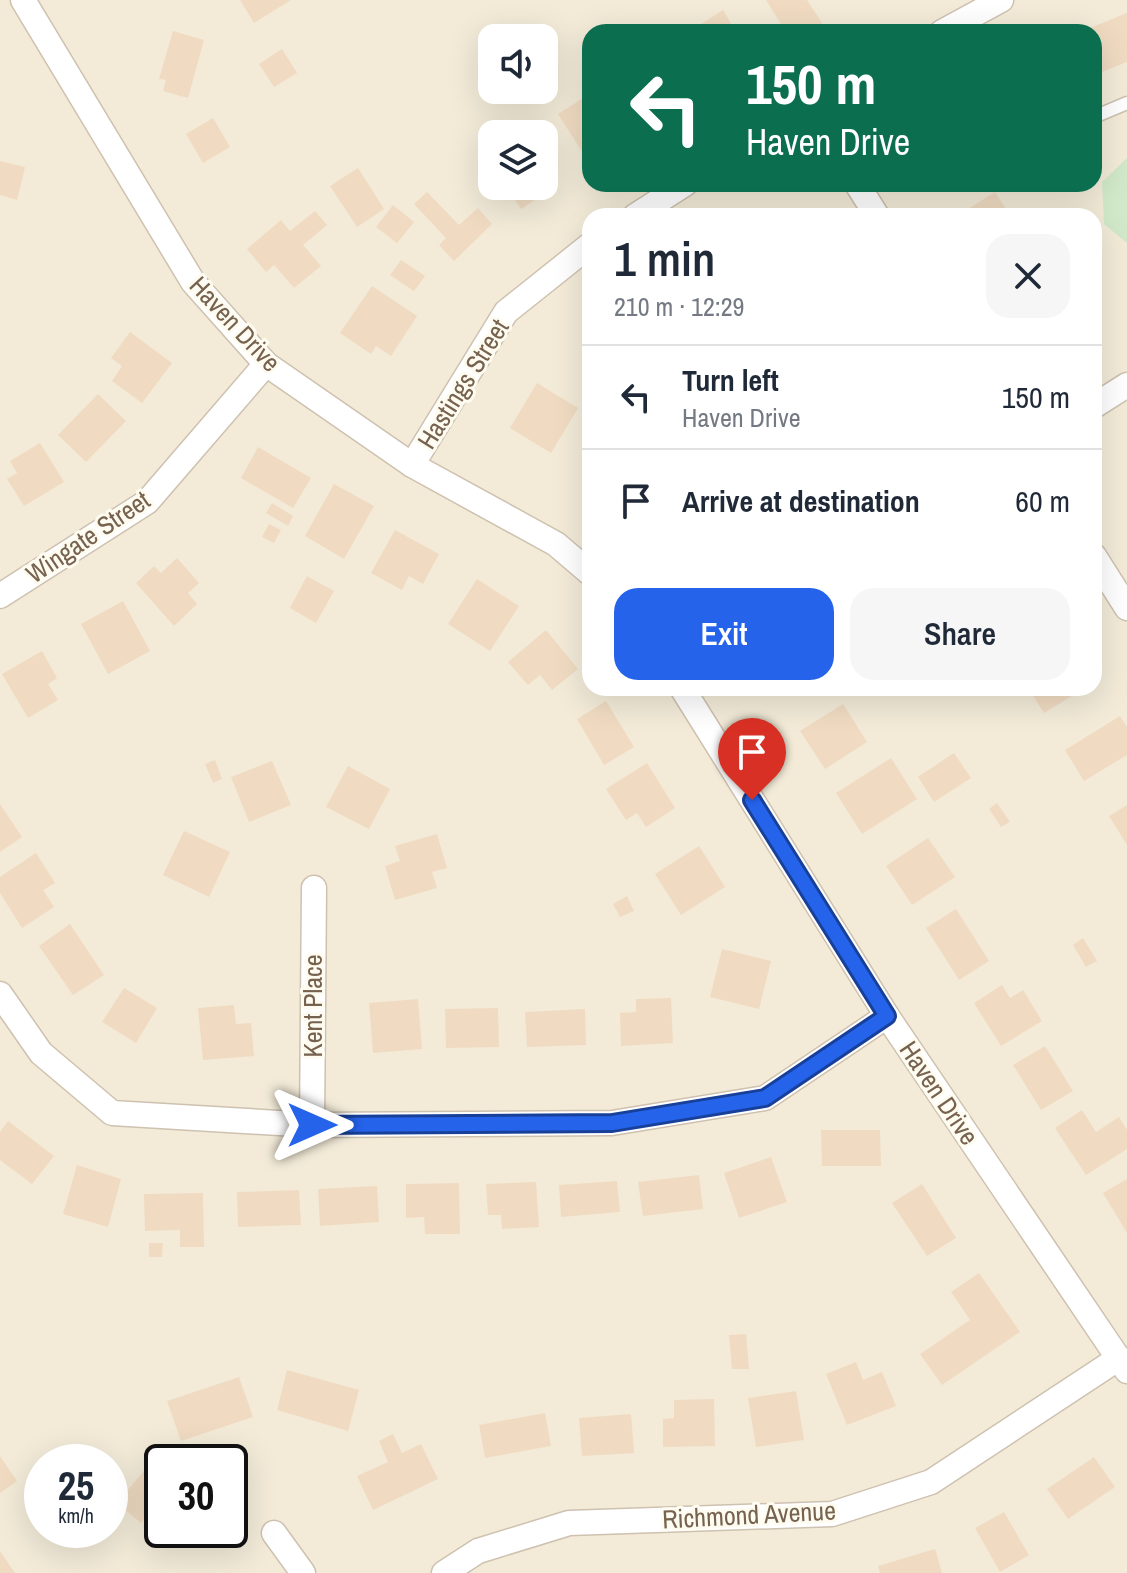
<!DOCTYPE html>
<html lang="en">
<head>
<meta charset="utf-8">
<style>
	:root { --surface:#fff; --page:#f6f6f7; --text:#1f2937; --muted:#747a83; --line:#e0e1e3; --accent:#2563eb }
	body { margin:0; font-family:"Archivo Narrow",sans-serif; background:var(--page); color:var(--text); height:100vh; display:flex; flex-direction:column; font-size:30px; white-space:nowrap }
	* { box-sizing:border-box; margin:0 }
	p { font-size:26px; color:var(--muted) }
	.icon { flex:none; width:44px; height:44px; fill:none; stroke:currentColor; stroke-width:2; stroke-linecap:round; stroke-linejoin:round }
	.map { position:relative; flex:1; overflow:hidden }
	.panel { position:absolute; left:582px; top:208px; width:520px; height:488px; display:flex; flex-direction:column; background:var(--surface); border-radius:24px; box-shadow:0 8px 32px #0002 }
	.panel>* { flex:none }
	.top-card { position:absolute; left:582px; top:24px; width:520px; height:168px; border-radius:24px; box-shadow:0 8px 32px #0002; background:#0b6e4f; color:#fff; overflow:hidden }
	.tools { position:absolute; left:478px; top:24px; display:grid; gap:16px }
	.tools a { display:grid; place-items:center; width:80px; height:80px; border-radius:16px; background:var(--surface); box-shadow:0 8px 32px #0002; font-size:40px }
	.speed { position:absolute; left:24px; top:1444px; display:flex; gap:16px; font-size:40px; font-weight:700; text-align:center }
	.speed>* { display:grid; place-content:center; width:104px; height:104px; border-radius:50%; background:var(--surface); box-shadow:0 8px 32px #0002; line-height:1 }
	.speed small { font-size:20px; font-weight:400 }
	.speed .limit { border:4px solid #111; border-radius:12px; background:#fff; color:#111 }
	.pin { position:absolute; display:grid; place-items:center; width:68px; height:68px; color:#fff; margin:-82px -34px; border-radius:50% 50% 50% 0; rotate:-45deg; box-shadow:0 0 8px #0007 }
	.pin .icon { rotate:45deg }
	.me { position:absolute; width:88px; margin:-44px; rotate:90deg; stroke-linejoin:round; filter:drop-shadow(0 0 6px #0008) }
	.turn { display:flex; align-items:center; gap:28px; height:168px; padding:0 32px; font-size:36px }
	.turn .icon { width:104px; height:104px; stroke-width:2.5 }
	.turn b { display:block; font-size:56px; line-height:68px }
	.round { display:grid; place-items:center; flex:none; width:84px; height:84px; border-radius:24px; background:var(--page) }
	.headline { display:flex; align-items:center; justify-content:space-between; height:136px; padding:0 32px }
	h1 { font-size:48px; font-weight:600; line-height:60px }
	.button { display:flex; gap:16px; margin-top:auto; padding:16px 32px }
	.button a { flex:1; height:92px; border-radius:24px; background:var(--accent); color:#fff; font-size:32px; font-weight:600; line-height:92px; text-align:center }
	.button a+a { background:var(--page); color:var(--text) }
	ul { padding:0; list-style:none }
	li { display:flex; align-items:center; gap:24px; height:104px; padding:0 32px; border-top:2px solid var(--line) }
	li div { flex:1 }
	li b { display:block; font-size:30px }
	li em { font-style:normal }
	.map>svg:first-child { display:block }
	.residential { fill:#f3ebd8; fill-rule:evenodd }
	.green { fill:#d1e9c8 }
	.building { fill:#f0dbc2 }
	.lines { fill:none; stroke-linecap:round; stroke-linejoin:round }
	.service-casing { stroke:#cec1b0; stroke-width:15 }
	.minor-casing { stroke:#cec1b0; stroke-width:27 }
	.service { stroke:#fff; stroke-width:12 }
	.minor { stroke:#fff; stroke-width:24 }
	.route-casing { stroke:#184099; stroke-width:20 }
	.route { stroke:#2563eb; stroke-width:14 }
	.labels { text-anchor:middle; stroke-width:6; stroke-linejoin:round; paint-order:stroke }
	.street-label { font-size:26px; fill:#76624e; stroke:#fefbf0 }
</style>
</head>
<body>
<div class="map">
<svg width="1127" height="1573" viewBox="0 0 1127 1573">
	<rect width="100%" height="100%" fill="#fcf7ea"/>
	<path class="residential" d="M0 0H1127V1573H0ZM590 32H1094V184H590ZM492 38H544V90H492ZM492 134H544V186H492ZM590 216H1094V688H590ZM42 1462H110V1530H42ZM162 1462H230V1530H162Z"/>
	<path class="green" d="M1127 158V243L1104 224 1102 182Z"/>
	<g class="building">
		<path d="M240 0H291L254 23Z"/>
		<path d="M766 0H807L822 23 808 32H786Z"/>
		<path d="M723 10 736 32H694L692 30Z"/>
		<path d="M1127 13V62L1094 75V32H1080Z"/>
		<path d="M173 31 204 40 188 98 163 91 166 80 159 79Z"/>
		<path d="M282 49 297 73 274 87 259 64Z"/>
		<path d="M588 95 590 98V164L558 114Z"/>
		<path d="M213 118 230 147 203 163 186 134Z"/>
		<path d="M0 161 25 167 17 200 0 195Z"/>
		<path d="M358 168 384 209 357 227 330 186Z"/>
		<path d="M544 175 553 188 521 209 506 186H544Z"/>
		<path d="M427 192 459 225 478 208 492 224 454 261 439 245 446 238 414 204Z"/>
		<path d="M995 192 1009 214 1006 216H957Z"/>
		<path d="M393 205 414 222 397 243 376 227Z"/>
		<path d="M315 211 327 225 303 245 321 266 294 288 274 265 266 272 247 249 281 220 290 231Z"/>
		<path d="M401 260 425 276 414 291 390 275Z"/>
		<path d="M372 286 417 316 391 356 376 346 371 354 340 333Z"/>
		<path d="M130 332 172 363 142 403 112 381 122 366 111 358Z"/>
		<path d="M537 383 578 408 551 453 510 428Z"/>
		<path d="M98 394 126 421 86 462 58 435Z"/>
		<path d="M40 443 64 482 24 506 7 479 17 473 10 461Z"/>
		<path d="M258 447 311 478 293 508 241 478Z"/>
		<path d="M334 484 374 506 344 559 305 536Z"/>
		<path d="M272 503 293 516 288 526 266 513Z"/>
		<path d="M269 524 281 530 274 543 262 537Z"/>
		<path d="M395 530 439 554 423 584 409 576 402 590 371 573Z"/>
		<path d="M177 558 199 583 188 593 197 604 174 626 136 583 154 566 161 573Z"/>
		<path d="M307 576 334 591 316 623 290 608Z"/>
		<path d="M477 579 519 606 490 651 448 624Z"/>
		<path d="M123 601 150 651 108 674 81 624Z"/>
		<path d="M546 630 578 669 552 690 540 675 528 685 508 662Z"/>
		<path d="M42 651 57 678 48 684 58 700 28 718 2 674Z"/>
		<path d="M1028 688H1085L1044 713Z"/>
		<path d="M606 701 634 747 604 765 577 719Z"/>
		<path d="M843 704 867 742 825 769 800 731Z"/>
		<path d="M1120 716 1127 727V755L1084 781 1065 750Z"/>
		<path d="M954 753 971 778 934 802 918 777Z"/>
		<path d="M891 758 917 799 862 834 836 793Z"/>
		<path d="M215 760 222 779 213 783 205 764Z"/>
		<path d="M272 761 291 805 249 822 231 777Z"/>
		<path d="M647 763 675 808 646 827 637 813 626 820 606 789Z"/>
		<path d="M348 766 390 789 369 829 326 807Z"/>
		<path d="M997 803 1010 822 1001 827 989 809Z"/>
		<path d="M0 804 22 837 0 852Z"/>
		<path d="M1127 805V845L1109 816Z"/>
		<path d="M184 831 230 852 209 897 163 875Z"/>
		<path d="M437 834 447 868 432 872 437 888 395 900 385 866 400 861 395 846Z"/>
		<path d="M928 838 955 877 912 905 886 866Z"/>
		<path d="M699 846 725 887 681 915 655 874Z"/>
		<path d="M36 853 55 883 43 890 54 907 22 928 0 893V877Z"/>
		<path d="M627 896 634 911 620 917 613 904Z"/>
		<path d="M956 909 989 961 959 980 926 928Z"/>
		<path d="M70 924 104 975 73 995 39 946Z"/>
		<path d="M1083 938 1097 961 1086 967 1073 945Z"/>
		<path d="M722 949 771 961 759 1009 710 997Z"/>
		<path d="M1002 985 1010 998 1023 990 1042 1021 1001 1046 974 1003Z"/>
		<path d="M124 988 157 1008 136 1043 102 1022Z"/>
		<path d="M671 998 673 1043 621 1046 620 1013 636 1012V999Z"/>
		<path d="M418 999 422 1049 373 1053 369 1003Z"/>
		<path d="M234 1005 236 1024 251 1023 254 1056 203 1060 198 1008Z"/>
		<path d="M498 1008 499 1047 446 1048 445 1009Z"/>
		<path d="M585 1009 586 1045 527 1047 525 1012Z"/>
		<path d="M1045 1046 1073 1091 1041 1110 1013 1065Z"/>
		<path d="M1082 1110 1096 1132 1119 1117 1127 1130V1149L1086 1175 1055 1128Z"/>
		<path d="M8 1121 54 1156 32 1184 0 1160V1132Z"/>
		<path d="M821 1130H880L881 1166H822Z"/>
		<path d="M771 1157 787 1202 739 1218 724 1173Z"/>
		<path d="M77 1165 121 1179 108 1227 63 1214Z"/>
		<path d="M699 1175 703 1209 643 1216 638 1182Z"/>
		<path d="M1127 1179V1233L1103 1193Z"/>
		<path d="M617 1181 620 1212 561 1217 559 1185Z"/>
		<path d="M536 1182 539 1227 502 1229 501 1215H488L486 1184Z"/>
		<path d="M459 1183 460 1234H425L424 1217 406 1218V1184Z"/>
		<path d="M922 1184 956 1238 927 1256 892 1203Z"/>
		<path d="M377 1186 379 1222 320 1226 318 1189Z"/>
		<path d="M299 1190 301 1225 238 1227 237 1192Z"/>
		<path d="M203 1193 204 1247H180V1230L145 1231 144 1194Z"/>
		<path d="M149 1243H163L162 1257H149Z"/>
		<path d="M979 1273 1020 1332 942 1385 920 1354 970 1320 951 1292Z"/>
		<path d="M746 1334 749 1369H732L729 1335Z"/>
		<path d="M856 1362 863 1380 882 1372 896 1406 847 1425 826 1374Z"/>
		<path d="M287 1370 359 1390 348 1431 277 1410Z"/>
		<path d="M239 1377 253 1417 181 1441 167 1401Z"/>
		<path d="M796 1391 804 1440 756 1447 748 1398Z"/>
		<path d="M714 1399 715 1446 663 1447V1419L674 1418V1400Z"/>
		<path d="M545 1413 551 1446 485 1458 479 1425Z"/>
		<path d="M631 1414 634 1453 582 1456 579 1418Z"/>
		<path d="M393 1434 402 1453 421 1444 438 1479 373 1510 357 1476 388 1462 379 1441Z"/>
		<path d="M158 1454 168 1462H162V1498L141 1523 117 1503Z"/>
		<path d="M0 1456 17 1481 0 1493Z"/>
		<path d="M1094 1457 1115 1487 1068 1519 1047 1489Z"/>
		<path d="M1004 1512 1029 1555 1000 1572 975 1528Z"/>
		<path d="M935 1549 942 1573H880L878 1566Z"/>
		<path d="M0 1551 15 1573H0Z"/>
	</g>
	<g class="lines">
		<g class="service-casing">
			<path id="service" d="M1094 114H1101L1127 103"/>
		</g>
		<g class="minor-casing">
			<g id="minor">
				<path d="M23 0 193 282 266 364 412 465 556 544 590 573"/>
				<path d="M942 32 1001 0"/>
				<path d="M857 184 877 216"/>
				<path d="M635 216 685 184"/>
				<path d="M1094 406 1127 385"/>
				<path d="M412 465 506 312 590 245"/>
				<path d="M1094 556 1127 608"/>
				<path d="M0 596 147 502 266 364"/>
				<path d="M682 688 887 1016 1127 1371"/>
				<path d="M0 994 41 1053 112 1113 312 1125 612 1123 765 1098 887 1016"/>
				<path d="M312 1125 314 888"/>
				<path d="M274 1533 303 1573"/>
				<path d="M444 1573 478 1551 569 1523 832 1514 931 1482 1119 1358"/>
			</g>
		</g>
		<use href="#service" class="service"/>
		<use href="#minor" class="minor"/>
	</g>
	<g class="lines">
		<g class="route-casing">
			<path id="route" d="M312 1125 612 1123 765 1098 887 1016 752 800"/>
		</g>
		<use href="#route" class="route"/>
	</g>
	<g class="labels">
		<g class="street-label">
			<text transform="translate(235 324) rotate(47)" y="9">Haven Drive</text>
			<text transform="translate(463 384) rotate(-58)" y="9">Hastings Street</text>
			<text transform="translate(88 537) rotate(-34)" y="9">Wingate Street</text>
			<text transform="translate(313 1006) rotate(-90)" y="9">Kent Place</text>
			<text transform="translate(939 1093) rotate(56)" y="9">Haven Drive</text>
			<text transform="translate(749 1515) rotate(-3)" y="9">Richmond Avenue</text>
		</g>
	</g>
</svg>
<div class="tools">
<a><svg class="icon" aria-label="sound" viewBox="0 0 24 24"><path d="M4 9h4l5-4v14l-5-4H4zM17 9q2 3 0 6"/></svg></a>
<a><svg class="icon" aria-label="layers" viewBox="0 0 24 24"><path d="M12 4l9 5-9 5-9-5zM3 14l9 5 9-5"/></svg></a>
</div>
<div class="speed"><div>25<small>km/h</small></div><div class="limit">30</div></div>
<div class="pin" style="left:752px;top:800px;background:#d93025"><svg class="icon" aria-label="arrive" viewBox="0 0 24 24"><path d="M6 21V4h12l-3 4 3 4H6"/></svg></div>
<svg class="me" style="left:312px;top:1125px" viewBox="-20 -20 40 40"><path d="M0-17L14 15 0 8-14 15z" fill="#2563eb" stroke="#fff" stroke-width="4"/></svg>
<div class="top-card">
<div class="turn"><svg class="icon" aria-label="left" viewBox="0 0 24 24"><path d="M17 20v-9H6M10 6l-5 5 5 5"/></svg><div><b>150 m</b>Haven Drive</div></div>
</div>
<section class="panel">
<div class="headline"><div><h1>1 min</h1><p>210 m · 12:29</p></div><a class="round"><svg class="icon" aria-label="close" viewBox="0 0 24 24"><path d="M6 6l12 12M18 6L6 18"/></svg></a></div>
<ul>
<li><svg class="icon" aria-label="left" viewBox="0 0 24 24"><path d="M17 20v-9H6M10 6l-5 5 5 5"/></svg><div><b>Turn left</b><p>Haven Drive</p></div><em>150 m</em></li>
<li><svg class="icon" aria-label="arrive" viewBox="0 0 24 24"><path d="M6 21V4h12l-3 4 3 4H6"/></svg><div><b>Arrive at destination</b></div><em>60 m</em></li>
</ul>
<div class="button"><a>Exit</a><a>Share</a></div>
</section>
</div>
</body>
</html>
